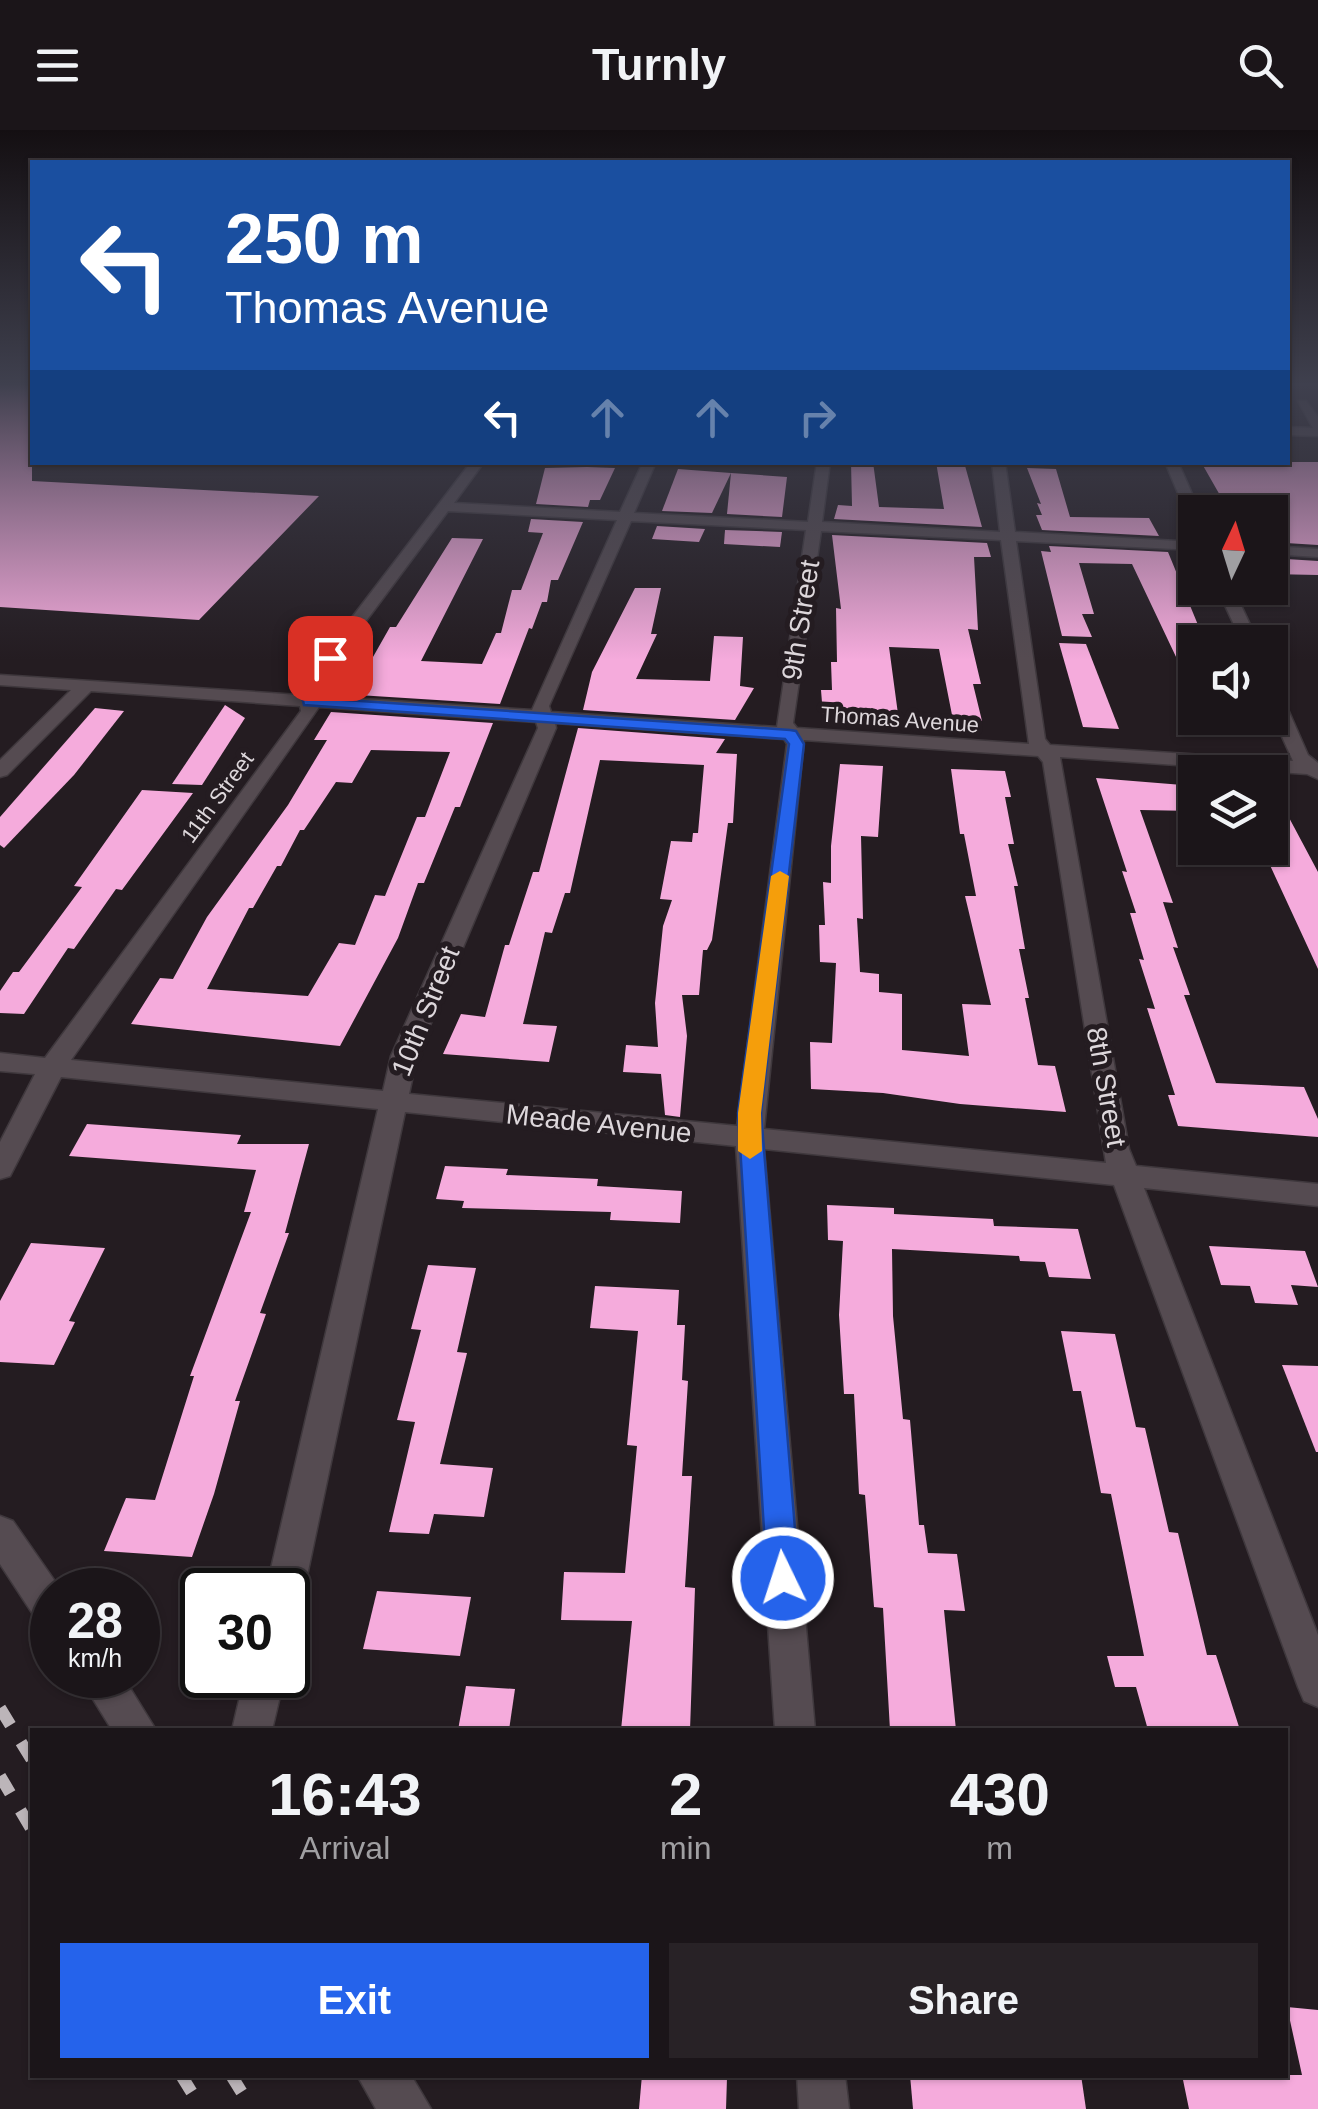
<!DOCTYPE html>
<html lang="en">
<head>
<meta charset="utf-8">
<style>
	:root { --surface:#1b1519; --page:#282226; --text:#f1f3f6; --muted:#a09fa2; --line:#393438; --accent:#2563eb }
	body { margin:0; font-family:Helvetica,sans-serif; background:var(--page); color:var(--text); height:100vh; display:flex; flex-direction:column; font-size:38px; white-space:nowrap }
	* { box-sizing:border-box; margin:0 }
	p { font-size:32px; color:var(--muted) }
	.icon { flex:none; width:55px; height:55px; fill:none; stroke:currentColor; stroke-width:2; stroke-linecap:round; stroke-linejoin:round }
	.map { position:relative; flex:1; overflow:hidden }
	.panel { position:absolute; left:30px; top:1598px; width:1258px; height:350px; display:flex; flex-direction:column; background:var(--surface); border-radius:0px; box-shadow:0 2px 8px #0004,0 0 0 2px var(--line) }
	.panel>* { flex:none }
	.hud { position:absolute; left:30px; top:30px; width:1260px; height:305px; border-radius:0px; box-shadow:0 2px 8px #0004,0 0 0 2px var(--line); background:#1a4fa0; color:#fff; overflow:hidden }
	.needle { width:65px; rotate:4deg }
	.controls { position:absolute; left:1178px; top:365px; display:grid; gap:20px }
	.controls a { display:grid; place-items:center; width:110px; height:110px; border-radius:0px; background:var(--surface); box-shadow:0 2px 8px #0004,0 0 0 2px var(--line); font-size:50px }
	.speed { position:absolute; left:30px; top:1438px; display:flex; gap:20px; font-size:50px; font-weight:700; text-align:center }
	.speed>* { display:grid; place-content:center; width:130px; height:130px; border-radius:50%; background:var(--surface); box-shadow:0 2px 8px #0004,0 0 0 2px var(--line); line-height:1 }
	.speed small { font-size:25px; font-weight:400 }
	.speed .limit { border:5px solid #111; border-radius:15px; background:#fff; color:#111 }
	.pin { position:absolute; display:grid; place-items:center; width:85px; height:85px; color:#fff; margin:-42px; border-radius:20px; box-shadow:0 5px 15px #0006 }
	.me { position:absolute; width:110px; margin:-55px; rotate:356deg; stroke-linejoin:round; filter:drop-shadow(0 0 8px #0008) }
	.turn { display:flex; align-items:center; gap:35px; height:210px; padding:0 30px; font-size:45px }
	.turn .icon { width:130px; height:130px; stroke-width:2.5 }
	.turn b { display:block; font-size:70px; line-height:85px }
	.lanes { display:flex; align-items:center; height:95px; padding:0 30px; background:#0003; justify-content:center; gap:50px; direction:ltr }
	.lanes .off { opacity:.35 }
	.eta { display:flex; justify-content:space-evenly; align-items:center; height:170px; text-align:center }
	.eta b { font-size:60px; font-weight:800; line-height:70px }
	.button { display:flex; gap:20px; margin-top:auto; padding:20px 30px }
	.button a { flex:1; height:115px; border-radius:0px; background:var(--accent); color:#fff; font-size:40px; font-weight:800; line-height:115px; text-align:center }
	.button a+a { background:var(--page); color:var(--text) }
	header { display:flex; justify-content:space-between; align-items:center; height:130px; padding:0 30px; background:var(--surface); font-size:45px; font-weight:800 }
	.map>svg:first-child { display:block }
	.building { fill:#f5abdc; fill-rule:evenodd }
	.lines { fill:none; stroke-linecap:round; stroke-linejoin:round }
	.minor-casing { stroke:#3f383d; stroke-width:3 }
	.minor { fill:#554b51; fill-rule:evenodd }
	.rail { stroke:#bcb5b9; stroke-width:12; stroke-dasharray:20 20; stroke-linecap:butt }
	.route { fill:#2563eb; stroke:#184099; stroke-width:2.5 }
	.slow { fill:#f59e0b }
	.labels { text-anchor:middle; stroke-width:10; stroke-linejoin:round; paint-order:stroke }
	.far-street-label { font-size:22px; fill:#ddd7db; stroke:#241c21 }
	.street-label { font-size:28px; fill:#ddd7db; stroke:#241c21 }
</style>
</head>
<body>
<header><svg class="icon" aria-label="menu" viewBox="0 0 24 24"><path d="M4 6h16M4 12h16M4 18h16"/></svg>Turnly<svg class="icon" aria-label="search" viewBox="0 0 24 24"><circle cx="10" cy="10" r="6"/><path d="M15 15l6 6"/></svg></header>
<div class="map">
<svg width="1318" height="1979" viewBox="0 0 1318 1979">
	<rect width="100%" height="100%" fill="#241c21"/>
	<g class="building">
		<path d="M0 253H32V351L319 366 199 490 0 477Z"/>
		<path d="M851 332H873L879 377 944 379 936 332H964L982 397 834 389 838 375 852 376Z"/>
		<path d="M1201 332H1318V415L1270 412V382L1229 381Z"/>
		<path d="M587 337 615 338 600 370H590L588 377 536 374 545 338Z"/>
		<path d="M1027 338 1056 339 1070 387 1149 388 1159 406 1042 400 1036 385H1042L1037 373 1041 374Z"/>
		<path d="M678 339 731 343 712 383 662 381Z"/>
		<path d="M731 343 787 347 782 387 727 384Z"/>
		<path d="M531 389 583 392 558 450H551L547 472H542L532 499 529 498 500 574 342 564 361 533 369 534 390 497H396L452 408 483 409 421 531 482 534 496 503H501L512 460H521L543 403 528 402Z"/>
		<path d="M657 396 705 399 699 412 652 409Z"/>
		<path d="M725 400 782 402 780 417 724 414Z"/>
		<path d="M832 405 987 413 991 427H974L978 500 968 499 981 554H973L982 591 953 590 939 519 889 517 898 584 823 585 821 560H832L831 532H837L836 478 841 479Z"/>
		<path d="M1049 416 1168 422 1205 512H1195V567L1132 434 1079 433 1094 484H1082L1092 507 1062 506 1041 421 1051 422Z"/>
		<path d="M1270 428 1318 431V445L1270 444Z"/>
		<path d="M635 458H661L651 504H657L636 549 710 551 714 506 743 507 740 556 754 558 735 590 583 580 592 542Z"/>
		<path d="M1059 513 1086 514 1119 599 1083 597Z"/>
		<path d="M225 575 245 588 202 655 172 654Z"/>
		<path d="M95 578 124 581 74 645 4 718 0 715V687Z"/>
		<path d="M331 582 493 593 460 677H455L424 753H418L398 808 340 916 131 894 160 848 173 849 207 787 288 675 327 610H314ZM371 620 450 622 425 687H417L385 766 375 765 355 815 339 813 308 866 207 859 249 778H253L277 736H281L300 700H304L336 652 352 653Z"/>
		<path d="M578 598 725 609 716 623 737 624 733 693H728L712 810 707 820H703L699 865H682L687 906 680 987 665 985 661 944 623 942 626 915 658 917 655 873 663 796 672 770 660 769 671 711 692 712 693 703H698L704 635 600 630 570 763H565L552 803 545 802 523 894 557 896 549 932 443 924 461 884 485 887 505 815H509L533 742H539Z"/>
		<path d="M840 634 883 636 878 707 861 706 863 789 857 788 860 842 879 844V862L902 864V920L969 926 962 874 991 875 965 766H976L964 704H960L951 639 1005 641 1011 667H1005L1014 714H1008L1018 756H1014L1025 819H1019L1029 868H1025L1038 935 1055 936 1066 982 960 974 883 963 811 959 810 912 832 913 836 833 820 832 819 795H825L823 752 831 753V716Z"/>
		<path d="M1096 648 1195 656V681L1140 680 1173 773 1163 772 1178 818 1173 817 1190 865H1184L1216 953 1304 957 1318 989V1007L1178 996 1168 965H1175L1147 878 1155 879 1139 829 1144 830 1130 783H1136L1122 741 1127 742Z"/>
		<path d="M1270 652 1318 742V839L1262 718H1270Z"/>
		<path d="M142 660 193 663 122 760 116 759 74 819 68 818 24 884 0 883V861L13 842H19L82 757 74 756Z"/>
		<path d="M87 994 241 1005 237 1014H309L285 1103H289L260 1183 266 1184 235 1271H240L214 1364 192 1427 104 1421 126 1368 155 1370 194 1246H190L251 1082H244L256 1040 69 1026Z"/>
		<path d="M445 1036 508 1039 506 1045 598 1049 597 1056 682 1061 680 1093 610 1090 611 1082 462 1078 464 1071 436 1069Z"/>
		<path d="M827 1075 894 1078V1084L993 1089 994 1096 1078 1099 1091 1149 1049 1147 1045 1132 1020 1131 1019 1126 892 1119 893 1186 903 1289 910 1290 919 1395H924L928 1423 957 1424 965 1481 944 1480 956 1600H890L883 1478 874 1477 865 1365 859 1364 854 1264H844L839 1185 843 1111 828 1110Z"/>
		<path d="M31 1113 105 1118 69 1191 75 1192 54 1235 0 1232V1171Z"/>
		<path d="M1209 1116 1305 1121 1318 1157 1291 1155 1298 1175 1255 1173 1250 1156 1221 1155Z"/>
		<path d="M428 1135 476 1138 457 1222 467 1223 440 1334 493 1338 484 1387 434 1384 429 1404 389 1402 415 1292 397 1290 421 1200 411 1199Z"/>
		<path d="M595 1156 679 1160 677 1195H685L682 1250 688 1251 682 1346H692L685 1457 695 1458 690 1600H621L632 1491 561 1490 564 1442 625 1443 637 1316 627 1315 638 1201 590 1198Z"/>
		<path d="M1061 1201 1115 1204 1136 1297 1145 1298 1169 1402 1178 1403 1207 1525H1216L1240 1600H1148L1136 1557H1115L1107 1526H1144L1111 1364 1101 1363 1081 1261H1073Z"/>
		<path d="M1282 1235 1318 1236V1322H1316Z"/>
		<path d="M377 1461 471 1467 460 1526 363 1519Z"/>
		<path d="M466 1556 515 1559 509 1600H458Z"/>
		<path d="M1287 1877 1318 1880V1979H1189L1182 1945H1302Z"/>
		<path d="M642 1945 727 1947 726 1979H639Z"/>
		<path d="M910 1945H1081L1086 1979H913Z"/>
	</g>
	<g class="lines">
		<g class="minor-casing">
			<g id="minor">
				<path d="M1298 271H1306L1318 287V306L1288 305V297L1313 298Z"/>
				<path d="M471 332H484L454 373 620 382 643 332H656L634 383 808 392 817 332H830L822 392 1000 402 992 332H1005L1015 402 1195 412V420L1016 411 1045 609 1050 615 1293 631 1270 580V554L1279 559 1308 625 1318 633V649L1307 644 1060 627 1129 1019 1136 1036 1318 1054V1076L1144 1058 1318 1505V1577L1304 1571 1298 1557 1114 1055 764 1019 815 1600H775L736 1016 405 982 304 1460 298 1473 288 1477V1460H266L378 979 61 947 10 1046 0 1049V1012L35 944 0 941V923L45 928 301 581 300 576 91 561 7 645 0 647V630L71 560 0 555V545L299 565 301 554ZM448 381 617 390 532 580 317 566 316 558ZM631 391 806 400 777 597 551 582 549 576ZM821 401 1001 410 1029 614 797 598 793 593ZM319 577 536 592 538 598 391 926 383 961 71 930ZM555 593 784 609 787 614 737 996 409 964 417 926 556 598ZM804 610 1038 626 1043 632 1106 1033 764 999Z"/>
				<path d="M1165 332H1178L1200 382H1195V391L1188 387Z"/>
				<path d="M1270 416 1318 419V427L1270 424Z"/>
				<path d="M1217 458H1233L1258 512H1242Z"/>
				<path d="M0 1386 13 1391 61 1460H52V1497L38 1492 0 1434Z"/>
				<path d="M78 1545H122L156 1600H112Z"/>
				<path d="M245 1545H285L272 1600H232Z"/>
				<path d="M357 1945H411L431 1979H376Z"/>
				<path d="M797 1945H845L849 1979H799Z"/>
			</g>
		</g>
		<use href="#minor" class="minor"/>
		<g class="rail">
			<path d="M0 1578 32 1630"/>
			<path d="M0 1646 32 1700"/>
			<path d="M181 1945 202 1979"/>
			<path d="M231 1945 252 1979"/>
		</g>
	</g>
	<linearGradient id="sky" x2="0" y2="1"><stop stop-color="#140f12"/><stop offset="0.48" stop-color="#3f404e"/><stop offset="1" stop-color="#3f404e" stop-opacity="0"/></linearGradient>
	<rect width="1318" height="530" fill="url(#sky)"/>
	<path class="route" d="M330 524 337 528 314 559 316 568 790 600 796 601 804 614 761 983 799 1448 794 1458 783 1463 772 1458 767 1448 738 983 789 614 785 609 304 575 300 558Z"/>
	<path class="slow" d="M780 741 789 746 761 983 762 1021 750 1029 738 1021V983L771 746Z"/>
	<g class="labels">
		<g class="far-street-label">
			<text transform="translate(900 589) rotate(4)" y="8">Thomas Avenue</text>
			<text transform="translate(217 667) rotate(-54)" y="8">11th Street</text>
		</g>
		<g class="street-label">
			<text transform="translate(800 490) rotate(-81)" y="10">9th Street</text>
			<text transform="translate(425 881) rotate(-68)" y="10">10th Street</text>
			<text transform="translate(1107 957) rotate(80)" y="10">8th Street</text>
			<text transform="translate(599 993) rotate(6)" y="10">Meade Avenue</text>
		</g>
	</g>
</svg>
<div class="controls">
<a><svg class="needle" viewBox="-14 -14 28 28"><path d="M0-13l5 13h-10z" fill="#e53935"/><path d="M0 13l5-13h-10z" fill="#a09fa2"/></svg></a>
<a><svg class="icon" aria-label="sound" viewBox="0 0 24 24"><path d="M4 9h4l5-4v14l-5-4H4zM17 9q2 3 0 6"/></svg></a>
<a><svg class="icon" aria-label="layers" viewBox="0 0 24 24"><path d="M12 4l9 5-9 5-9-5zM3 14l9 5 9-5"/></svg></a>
</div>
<div class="speed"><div>28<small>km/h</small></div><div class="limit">30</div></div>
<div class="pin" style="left:330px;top:528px;background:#d93025"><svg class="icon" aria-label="arrive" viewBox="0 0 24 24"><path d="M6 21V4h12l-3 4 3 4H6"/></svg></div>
<svg class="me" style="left:783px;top:1448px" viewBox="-20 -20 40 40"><circle r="17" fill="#2563eb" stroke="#fff" stroke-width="3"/><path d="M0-11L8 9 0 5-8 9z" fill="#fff"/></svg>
<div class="hud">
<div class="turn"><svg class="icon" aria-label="left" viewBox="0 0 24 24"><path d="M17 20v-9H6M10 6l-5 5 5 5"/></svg><div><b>250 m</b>Thomas Avenue</div></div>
<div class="lanes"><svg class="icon" aria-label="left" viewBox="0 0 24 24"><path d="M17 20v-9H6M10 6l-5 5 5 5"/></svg><svg class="icon off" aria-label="ahead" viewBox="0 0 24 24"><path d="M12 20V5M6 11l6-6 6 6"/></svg><svg class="icon off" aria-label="ahead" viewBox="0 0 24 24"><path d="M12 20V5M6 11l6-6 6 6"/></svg><svg class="icon off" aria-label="right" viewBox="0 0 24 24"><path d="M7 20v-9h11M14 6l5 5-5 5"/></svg></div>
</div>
<section class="panel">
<div class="eta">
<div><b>16:43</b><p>Arrival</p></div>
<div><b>2</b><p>min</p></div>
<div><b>430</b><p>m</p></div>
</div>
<div class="button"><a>Exit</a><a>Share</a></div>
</section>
</div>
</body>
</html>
